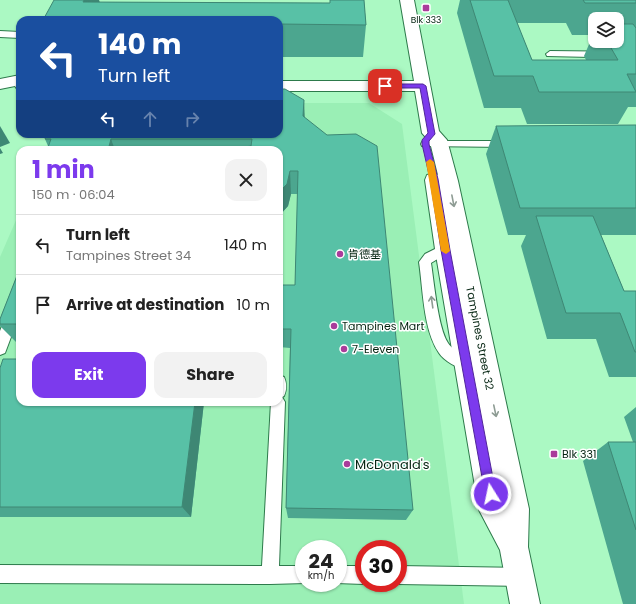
<!DOCTYPE html>
<html lang="en">
<head>
<meta charset="utf-8">
<style>
	:root { --surface:#fff; --page:#f2f2f2; --text:#222; --muted:#767676; --line:#e0e0e0; --accent:#7c3aed }
	body { margin:0; font-family:Poppins,"Noto Sans SC",sans-serif; background:var(--page); color:var(--text); height:100vh; display:flex; flex-direction:column; font-size:15px; white-space:nowrap }
	* { box-sizing:border-box; margin:0 }
	p { font-size:13px; color:var(--muted) }
	.icon { flex:none; width:22px; height:22px; fill:none; stroke:currentColor; stroke-width:2; stroke-linecap:round; stroke-linejoin:round }
	.map { position:relative; flex:1; overflow:hidden }
	.panel { position:absolute; left:16px; top:146px; width:267px; height:260px; display:flex; flex-direction:column; background:var(--surface); border-radius:12px; box-shadow:0 1px 3px #0004 }
	.panel>* { flex:none }
	.banner { position:absolute; left:16px; top:16px; width:267px; height:122px; border-radius:12px; box-shadow:0 1px 3px #0004; background:#1a4fa0; color:#fff; overflow:hidden }
	.controls { position:absolute; left:588px; top:12px; display:grid; gap:8px }
	.controls a { display:grid; place-items:center; width:36px; height:36px; border-radius:8px; background:var(--surface); box-shadow:0 1px 3px #0004; font-size:20px }
	.speed { position:absolute; left:295px; top:540px; display:flex; gap:8px; font-size:20px; font-weight:700; text-align:center }
	.speed>* { display:grid; place-content:center; width:52px; height:52px; border-radius:50%; background:var(--surface); box-shadow:0 1px 3px #0004; line-height:1 }
	.speed small { font-size:10px; font-weight:400 }
	.speed .limit { border:6px solid #d22; background:#fff; color:#111 }
	.pin { position:absolute; display:grid; place-items:center; width:34px; height:34px; color:#fff; margin:-17px; border-radius:8px; box-shadow:0 2px 6px #0006 }
	.me { position:absolute; width:44px; margin:-22px; rotate:350deg; stroke-linejoin:round; filter:drop-shadow(0 0 3px #0008) }
	.turn { display:flex; align-items:center; gap:14px; height:84px; padding:0 16px; font-size:18px }
	.turn .icon { width:52px; height:52px; stroke-width:2.5 }
	.turn b { display:block; font-size:28px; line-height:34px }
	.lanes { display:flex; align-items:center; height:38px; padding:0 16px; background:#0003; justify-content:center; gap:20px; direction:ltr }
	.lanes .off { opacity:.35 }
	.round { display:grid; place-items:center; flex:none; width:42px; height:42px; border-radius:12px; background:var(--page) }
	.summary { display:flex; align-items:center; justify-content:space-between; height:68px; padding:0 16px }
	h1 { font-size:24px; font-weight:700; line-height:30px; color:var(--accent) }
	.cta { display:flex; gap:8px; margin-top:auto; padding:8px 16px }
	.cta a { flex:1; height:46px; border-radius:12px; background:var(--accent); color:#fff; font-size:16px; font-weight:700; line-height:46px; text-align:center }
	.cta a+a { background:var(--page); color:var(--text) }
	ul { padding:0; list-style:none }
	li { display:flex; align-items:center; gap:12px; height:60px; padding:0 16px; border-top:1px solid var(--line) }
	li div { flex:1 }
	li b { display:block; font-size:15px }
	li em { font-style:normal }
	.map>svg:first-child { display:block }
	.built { fill:#9aefb5; fill-rule:evenodd }
	.lines { fill:none; stroke-linecap:round; stroke-linejoin:round }
	.lane-casing { stroke:#2d7a4b; stroke-width:2 }
	.street-casing { stroke:#2d7a4b; stroke-width:2 }
	.lane { fill:#fff; fill-rule:evenodd }
	.street { fill:#fff; fill-rule:evenodd }
	.wall { fill:#4ca68f; fill-rule:evenodd }
	.shaded-wall { fill:#3e8774 }
	.building { fill:#58c1a6; stroke:#3e8774 }
	.oneway { stroke:#8e9c94 }
	.route { fill:#7c3aed; stroke:#51269a }
	.slow { fill:#f59e0b }
	.poi-dot { fill:#aa3c9b; stroke:#fff; stroke-width:1.5 }
	.labels { text-anchor:middle; stroke-width:3; stroke-linejoin:round; paint-order:stroke }
	.far-poi-label { font-size:9px; fill:#042411; stroke:#fff }
	.poi-label { font-size:11px; fill:#042411; stroke:#fff; text-anchor:start }
	.street-label { font-size:11px; fill:#042411; stroke:#fff }
	.near-poi-label { font-size:13px; fill:#042411; stroke:#fff; text-anchor:start }
</style>
</head>
<body>
<div class="map">
<svg width="636" height="604" viewBox="0 0 636 604">
	<rect width="100%" height="100%" fill="#abf9c3"/>
	<path class="built" d="M279 103H369L402 124 464 604H0V257L20 211V402H279V150H46L53 134H279ZM304 549H338V583H304ZM364 549H398V583H364Z"/>
	<g class="lines">
		<g class="lane-casing">
			<g id="lane">
				<path d="M0 31 20 32V38L0 37Z"/>
				<path d="M550 51 636 52V58L547 56 546 54Z"/>
				<path d="M20 83V90L17 89 15 86Z"/>
				<path d="M426 141H506L511 144 506 147 422 146 421 144 422 142Z"/>
				<path d="M445 244 449 246 451 249 449 252 431 263C434 282 438 328 448 343 454 353 469 354 474 365L472 369 467 371C458 368 444 361 439 353 423 330 423 288 419 262L425 254Z"/>
				<path d="M20 290V313L5 353 0 355V331L14 295 15 291Z"/>
				<path d="M279 375 284 377C287 384 287 389 284 396L282 397 285 402 279 566H304V583H306L270 584 0 583V565L262 566 271 402H279Z"/>
				<path d="M338 566H364V583H366L364 584 336 583H338Z"/>
				<path d="M398 566 520 568 526 571 529 577 526 583 520 586 398 584 396 583H398Z"/>
			</g>
		</g>
		<g class="street-casing">
			<g id="street">
				<path d="M400 0H414L439 131 447 140 458 181 529 509 528 547 540 604H510L500 550 479 510 435 249 425 180 427 175 434 173 438 175 430 142 422 133 415 91H279V81H414Z"/>
				<path d="M20 75V85L0 89V79Z"/>
			</g>
		</g>
		<use href="#lane" class="lane"/>
		<use href="#street" class="street"/>
	</g>
	<g class="wall">
		<path d="M330 0H364L366 25 363 57H279V20L100 2 330 3Z"/>
		<path d="M460 0H636V107H628L618 124H527L521 108H484L457 13ZM595 19H617V41H595ZM517 23H566L572 35H593L584 56 586 60H532Z"/>
		<path d="M304 100V117L413 510 406 520 288 518 286 508 290 348 279 347V285H295L298 194H291L288 206 279 216V150H47L48 146 45 139Z"/>
		<path d="M636 125V235H601L624 291H636V377H609L596 339H547L521 246 526 235H508L486 154 496 126Z"/>
		<path d="M20 268V342H16L0 326V319Z"/>
		<path d="M0 368 20 402H204L191 517H0Z"/>
		<path d="M636 407V604H623L583 461 608 442H633L624 417Z"/>
	</g>
	<g class="shaded-wall">
		<path d="M84 0H99L104 13 83 2Z"/>
		<path d="M304 100 305 123 303 116Z"/>
		<path d="M0 126 10 143 0 147Z"/>
		<path d="M111 139 115 150H108Z"/>
		<path d="M0 148 3 153 0 154Z"/>
		<path d="M290 171 291 194 288 206 279 216V192Z"/>
		<path d="M195 402H204L191 517 182 507Z"/>
	</g>
	<g class="building">
		<path d="M54 0H84L83 2 330 3V0H364L366 25 279 24V20H43Z"/>
		<path d="M470 0H508L532 60H618L607 41H617V24H633L636 28V74H627L636 92H539L533 76H494Z"/>
		<path d="M583 0H636V3H585Z"/>
		<path d="M279 89H285L304 100 303 116 327 135 356 134 377 146 413 510 286 508 291 329H279V285H295L298 171H290L287 184 279 192V150H231L233 149 251 146 252 139H111L108 150H47L51 139H45L47 134H279Z"/>
		<path d="M636 125V208H520L496 126Z"/>
		<path d="M536 216H593L624 291H636V352H635L620 313H566Z"/>
		<path d="M20 268V324H0V319Z"/>
		<path d="M3 359H20V402H195L182 507H0V368Z"/>
		<path d="M608 442H636V530Z"/>
	</g>
	<defs><path id="oneway-shaft" d="M-6 0H5M1.5-3L5.5 0L1.5 3" fill="none" stroke-width="1.6" stroke-linecap="round" stroke-linejoin="round"/></defs>
	<g class="oneway">
		<use href="#oneway-shaft" transform="translate(453 201) rotate(79)"/>
		<use href="#oneway-shaft" transform="translate(432 302) rotate(-98)"/>
		<use href="#oneway-shaft" transform="translate(495 411) rotate(78)"/>
	</g>
	<path class="route" d="M385 84H423L426 86 435 134 429 141V144L438 179 450 250 496 494 495 498 491 500 487 498 485 494 441 250 430 179 422 144V140L428 133 420 88H383V85Z"/>
	<path class="slow" d="M430 159 434 162 450 251 446 254 441 251 426 162Z"/>
	<g class="poi-dot">
		<rect x="422" y="4" width="8" height="8" rx="2"/>
		<circle cx="340" cy="254" r="4"/>
		<circle cx="334" cy="326" r="4"/>
		<circle cx="344" cy="349" r="4"/>
		<rect x="550" y="450" width="8" height="8" rx="2"/>
		<circle cx="347" cy="464" r="4"/>
	</g>
	<g class="labels">
		<g class="far-poi-label">
			<text x="426" y="23">Blk 333</text>
		</g>
		<g class="poi-label">
			<text x="348" y="258">肯德基</text>
			<text x="342" y="330">Tampines Mart</text>
			<text x="352" y="353">7-Eleven</text>
			<text x="562" y="458">Blk 331</text>
		</g>
		<g class="street-label">
			<text transform="translate(480 338) rotate(79)" y="4">Tampines Street 32</text>
		</g>
		<g class="near-poi-label">
			<text x="355" y="469">McDonald's</text>
		</g>
	</g>
</svg>
<div class="controls">
<a><svg class="icon" aria-label="layers" viewBox="0 0 24 24"><path d="M12 4l9 5-9 5-9-5zM3 14l9 5 9-5"/></svg></a>
</div>
<div class="speed"><div>24<small>km/h</small></div><div class="limit">30</div></div>
<div class="pin" style="left:385px;top:86px;background:#d93025"><svg class="icon" aria-label="arrive" viewBox="0 0 24 24"><path d="M6 21V4h12l-3 4 3 4H6"/></svg></div>
<svg class="me" style="left:491px;top:494px" viewBox="-20 -20 40 40"><circle r="17" fill="#7c3aed" stroke="#fff" stroke-width="3"/><path d="M0-11L8 9 0 5-8 9z" fill="#fff"/></svg>
<div class="banner">
<div class="turn"><svg class="icon" aria-label="left" viewBox="0 0 24 24"><path d="M17 20v-9H6M10 6l-5 5 5 5"/></svg><div><b>140 m</b>Turn left</div></div>
<div class="lanes"><svg class="icon" aria-label="left" viewBox="0 0 24 24"><path d="M17 20v-9H6M10 6l-5 5 5 5"/></svg><svg class="icon off" aria-label="ahead" viewBox="0 0 24 24"><path d="M12 20V5M6 11l6-6 6 6"/></svg><svg class="icon off" aria-label="right" viewBox="0 0 24 24"><path d="M7 20v-9h11M14 6l5 5-5 5"/></svg></div>
</div>
<section class="panel">
<div class="summary"><div><h1>1 min</h1><p>150 m · 06:04</p></div><a class="round"><svg class="icon" aria-label="close" viewBox="0 0 24 24"><path d="M6 6l12 12M18 6L6 18"/></svg></a></div>
<ul>
<li><svg class="icon" aria-label="left" viewBox="0 0 24 24"><path d="M17 20v-9H6M10 6l-5 5 5 5"/></svg><div><b>Turn left</b><p>Tampines Street 34</p></div><em>140 m</em></li>
<li><svg class="icon" aria-label="arrive" viewBox="0 0 24 24"><path d="M6 21V4h12l-3 4 3 4H6"/></svg><div><b>Arrive at destination</b></div><em>10 m</em></li>
</ul>
<div class="cta"><a>Exit</a><a>Share</a></div>
</section>
</div>
</body>
</html>
